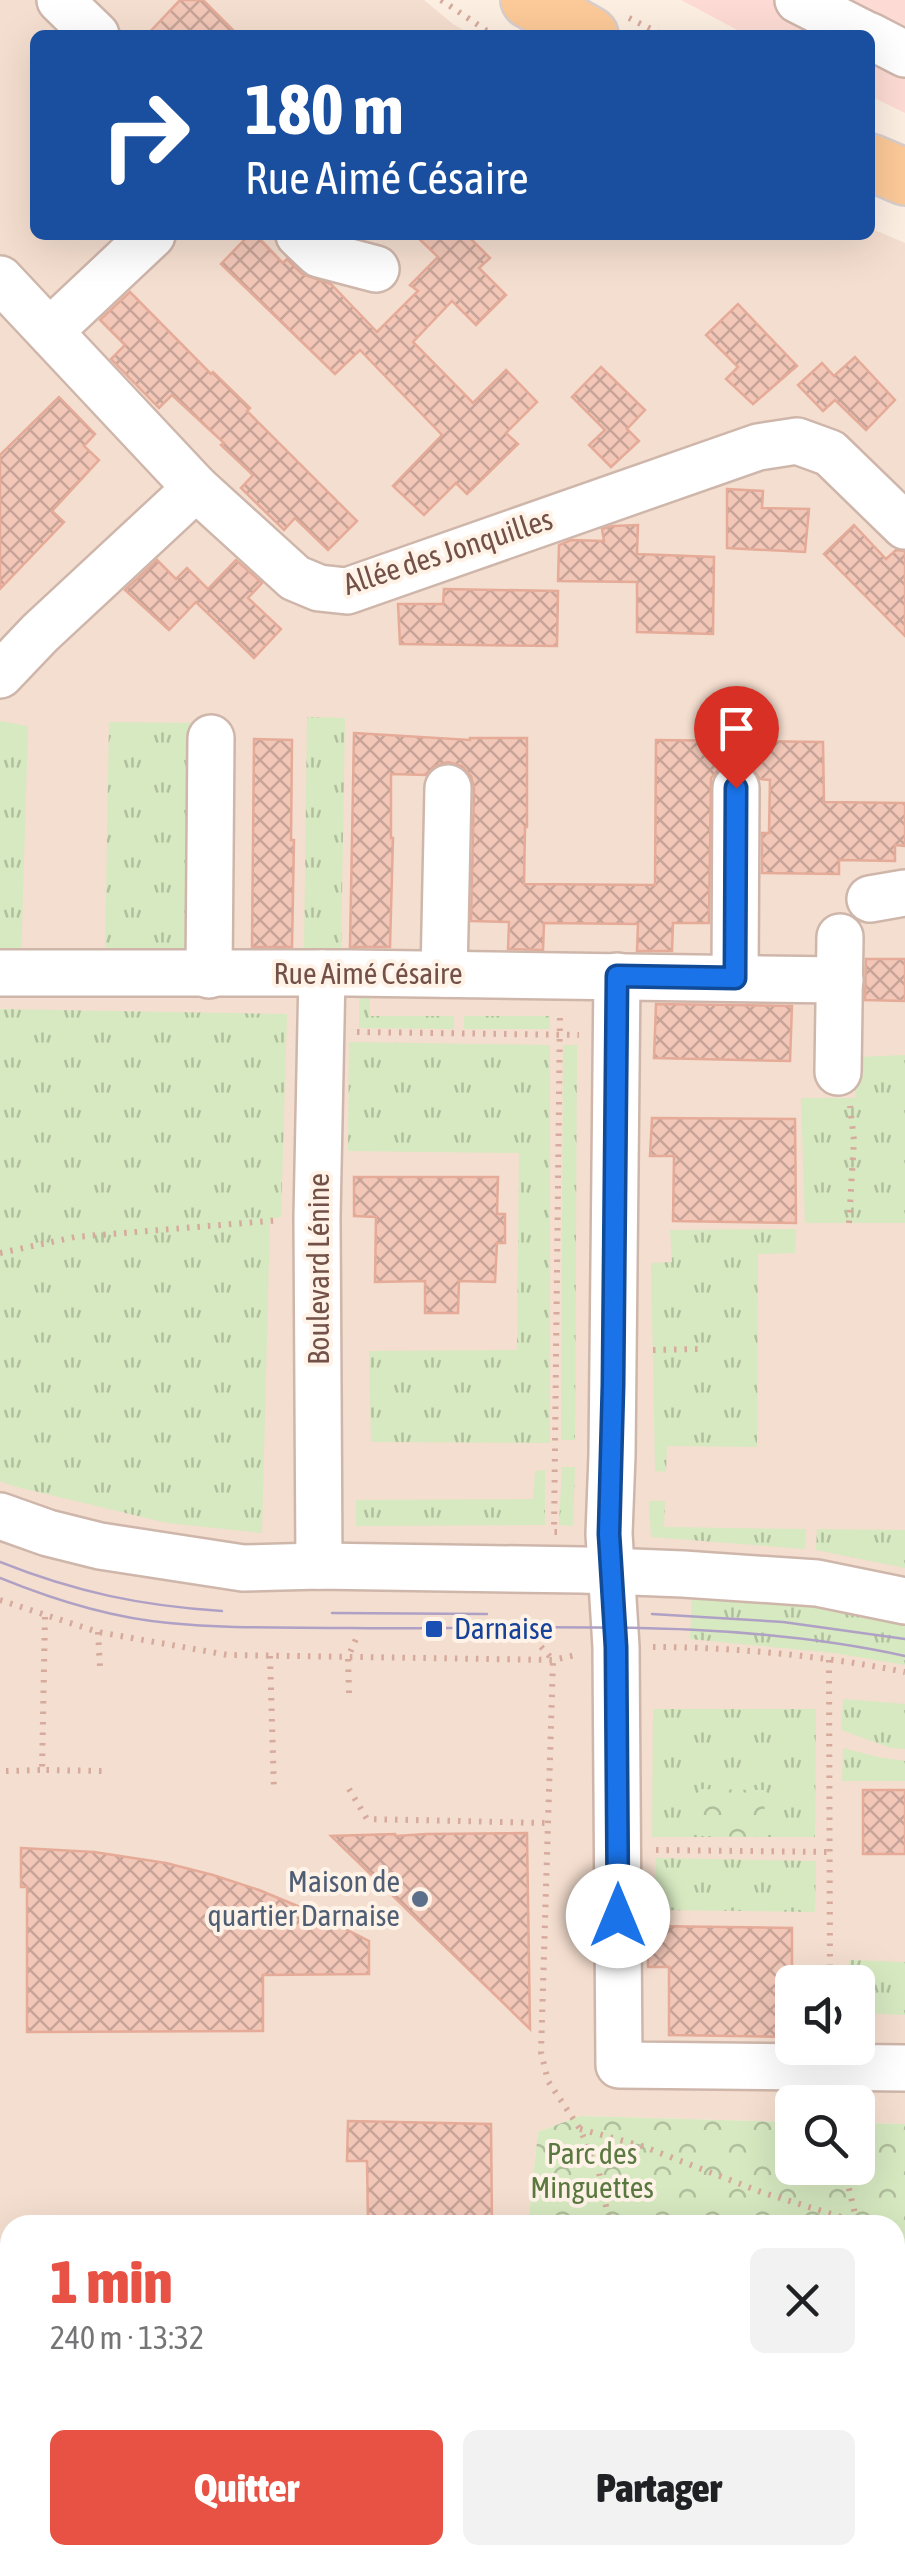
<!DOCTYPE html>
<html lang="fr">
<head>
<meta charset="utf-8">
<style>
	:root { --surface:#fff; --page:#f2f2f2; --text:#202124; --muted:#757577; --accent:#e85244 }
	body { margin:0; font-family:"Asap Condensed",sans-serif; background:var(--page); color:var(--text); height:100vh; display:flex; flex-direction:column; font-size:38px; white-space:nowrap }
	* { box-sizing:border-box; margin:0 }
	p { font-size:32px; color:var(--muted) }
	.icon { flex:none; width:55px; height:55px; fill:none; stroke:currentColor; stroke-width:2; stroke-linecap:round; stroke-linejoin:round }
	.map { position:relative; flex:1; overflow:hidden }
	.side { position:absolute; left:0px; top:2215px; width:905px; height:350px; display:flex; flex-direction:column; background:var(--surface); border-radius:30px 30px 0 0; box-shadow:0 10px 40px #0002 }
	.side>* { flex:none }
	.banner { position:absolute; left:30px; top:30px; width:845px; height:210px; border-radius:15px; box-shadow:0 10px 40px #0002; background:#1a4fa0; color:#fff; overflow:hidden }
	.tools { position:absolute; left:775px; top:1965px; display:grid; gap:20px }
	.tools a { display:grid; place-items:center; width:100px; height:100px; border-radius:15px; background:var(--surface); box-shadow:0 10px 40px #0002; font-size:50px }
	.pin { position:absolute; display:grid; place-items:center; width:85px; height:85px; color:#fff; margin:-102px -42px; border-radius:50% 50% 50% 0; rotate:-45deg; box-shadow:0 0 10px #0007 }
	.pin .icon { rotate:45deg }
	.me { position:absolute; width:110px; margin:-55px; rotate:0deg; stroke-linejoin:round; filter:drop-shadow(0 0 8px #0008) }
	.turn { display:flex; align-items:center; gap:35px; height:210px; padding:0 50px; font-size:45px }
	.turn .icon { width:130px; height:130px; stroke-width:2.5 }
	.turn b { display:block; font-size:70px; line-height:85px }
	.round { display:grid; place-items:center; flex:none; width:105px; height:105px; border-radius:15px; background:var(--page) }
	.overview { display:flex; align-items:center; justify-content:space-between; height:170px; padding:0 50px }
	h1 { font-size:60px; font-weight:800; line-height:75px; color:var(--accent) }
	.action { display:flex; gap:20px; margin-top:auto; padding:20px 50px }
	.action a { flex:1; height:115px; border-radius:15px; background:var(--accent); color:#fff; font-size:40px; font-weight:800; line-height:115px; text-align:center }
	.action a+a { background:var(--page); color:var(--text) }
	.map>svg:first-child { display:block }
	.residential { fill:#f4decf; fill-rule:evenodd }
	.commercial { fill:#fddbd4 }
	.grass { fill:url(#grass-tufts) }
	.forest { fill:url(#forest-crowns) }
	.building { fill:url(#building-cross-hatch); stroke:#e5ab98; stroke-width:2.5 }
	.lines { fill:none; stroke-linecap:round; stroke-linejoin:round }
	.minor-casing { stroke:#cfb6ab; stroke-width:50 }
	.major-casing { stroke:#d8cecc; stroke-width:60 }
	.path { stroke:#d6aa9c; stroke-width:6; stroke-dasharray:2.5 8; stroke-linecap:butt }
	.minor { stroke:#fff; stroke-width:45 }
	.major { stroke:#fcc998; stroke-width:55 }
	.tram { stroke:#afa0c5; stroke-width:2.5 }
	.route-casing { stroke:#114b97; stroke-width:25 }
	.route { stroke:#1a73e8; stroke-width:18 }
	.transit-dot { fill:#1a4fb4; stroke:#fff2e7; stroke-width:4 }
	.service-dot { fill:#5c6f8a; stroke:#fff2e7; stroke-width:4 }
	.labels { text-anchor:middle; stroke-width:8; stroke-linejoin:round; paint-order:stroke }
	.street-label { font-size:30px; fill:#735148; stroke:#fff2e7 }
	.transit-label { font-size:30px; fill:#164399; stroke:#fff2e7; text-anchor:start }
	.service-label { font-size:30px; fill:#4e5e75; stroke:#fff2e7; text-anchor:end }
	.park-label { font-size:30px; fill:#597940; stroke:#fff2e7 }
</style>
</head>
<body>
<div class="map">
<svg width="905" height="2565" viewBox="0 0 905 2565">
	<defs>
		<pattern id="grass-tufts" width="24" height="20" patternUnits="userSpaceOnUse" patternTransform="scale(2.5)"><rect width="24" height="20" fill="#d6e9c0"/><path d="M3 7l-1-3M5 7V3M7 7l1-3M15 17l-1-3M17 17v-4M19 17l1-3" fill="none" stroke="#b2bf9e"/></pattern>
		<pattern id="forest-crowns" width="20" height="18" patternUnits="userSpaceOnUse" patternTransform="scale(2.5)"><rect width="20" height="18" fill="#d6e9c0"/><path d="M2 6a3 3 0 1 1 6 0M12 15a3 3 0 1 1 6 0" fill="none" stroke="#b2bf9e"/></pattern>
		<pattern id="building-cross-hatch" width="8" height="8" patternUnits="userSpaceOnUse" patternTransform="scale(2.5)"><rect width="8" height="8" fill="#f2c7b8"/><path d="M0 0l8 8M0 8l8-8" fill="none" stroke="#c8a498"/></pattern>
	</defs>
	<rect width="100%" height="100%" fill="#fceee1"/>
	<path class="residential" d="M0 0H424L453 24 472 35H35V235H870V228L905 243V2124L858 2123V2102H792V2122L580 2116 538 2132 528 2225H10V2555H29V2565H0ZM792 1982H858V2048H792Z"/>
	<path class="commercial" d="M681 0H905V113L870 96V35H747Z"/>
	<g class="grass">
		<path d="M307 717 345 718 341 954H304Z"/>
		<path d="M0 721 28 726 21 962 0 961Z"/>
		<path d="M109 722 198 723 195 963 105 958Z"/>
		<path d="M359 988H370V1016H454V1029L359 1028Z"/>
		<path d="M0 1009 287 1014 281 1217 270 1219 262 1533 167 1523 13 1486 0 1481Z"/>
		<rect x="464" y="1016" width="86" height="13"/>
		<path d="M349 1042 550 1045V1443L371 1442 369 1351 517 1350 519 1153 348 1151Z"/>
		<path d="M563 1045H577L575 1440H561Z"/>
		<path d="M905 1055V1223H805L801 1098H855L856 1057Z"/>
		<path d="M796 1229 795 1253 758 1254 757 1447 667 1446 666 1472 655 1471 651 1263 672 1262 670 1230Z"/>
		<path d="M562 1467H575L573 1526 559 1525Z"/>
		<path d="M545 1470V1525L356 1526V1500L533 1499 535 1471Z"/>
		<path d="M649 1501H665L664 1527 806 1529 805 1549 651 1537Z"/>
		<path d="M817 1529 905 1530V1568L816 1550Z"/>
		<path d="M692 1593 772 1600 905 1622V1665L835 1653 690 1639Z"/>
		<path d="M843 1699 905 1704V1749L891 1748 841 1730Z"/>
		<path d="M653 1709H816L815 1837H652Z"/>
		<path d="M843 1748 878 1757 905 1761V1781H842Z"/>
		<path d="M656 1858 816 1861 815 1912 654 1910Z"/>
		<path d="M849 1960 905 1962V2015L858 2013V1982H848Z"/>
	</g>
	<g class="forest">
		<path d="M699 1789 765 1790 764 1837 698 1836Z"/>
		<path d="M580 2116 792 2122V2168H858V2123L905 2124V2565H24L25 2555H895V2225H528L538 2132Z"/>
	</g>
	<g class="building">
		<path d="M180 0H203L238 35H147Z"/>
		<path d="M249 235H256L283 263 287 259 302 274 331 284 377 332 418 291 410 285 438 257 415 235H467L490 258 479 268 506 295 476 325 452 301 413 342 473 403 506 370 537 402 506 433 518 444 467 494 456 483 424 515 393 486 442 435 360 350 335 374 221 264Z"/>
		<path d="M130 292 211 374 213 372 250 408 247 411 357 521 328 550 295 518 284 530 241 488 253 475 221 445 224 443 172 395 159 408 111 359 125 345 100 320Z"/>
		<path d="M738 304 797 366 753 404 726 379 738 367 706 335Z"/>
		<path d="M855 357 895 400 866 430 835 400 823 411 798 385 822 363 834 376Z"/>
		<path d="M601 367 645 410 627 429 639 441 611 467 589 445 605 430 572 397Z"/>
		<path d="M59 397 95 434 84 446 99 460 52 511 64 522 0 589V455Z"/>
		<path d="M727 489 763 491 762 508 809 509 805 552 727 548Z"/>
		<path d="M638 525 637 554 714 557 713 634 637 632V582L558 581 559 545 571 540 604 541 602 529 613 526Z"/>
		<path d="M854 525 886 559 896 550 905 551V636L824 554Z"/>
		<path d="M157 560 176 579 187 568 208 589 236 560 262 583 248 598 281 629 254 658 196 602 169 630 125 590Z"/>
		<path d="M444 589 558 591 557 646 400 644 398 604H443Z"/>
		<path d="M354 733 470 740V738H527V827H525L524 884 655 885 656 740 823 742 824 802 905 803V846L895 845V861L839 860V874L762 873V833H769L770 780 760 779 750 766 735 762 722 766 711 778 709 923H673L672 951H637L638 924 544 923 543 950 508 949 509 922 471 921 474 788 471 776 462 766 448 762 435 766 426 775 391 774V838H393L390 947H350Z"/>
		<path d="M254 739 292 740 291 840H294L292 947H252Z"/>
		<path d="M866 959H905V1001L865 1000Z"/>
		<path d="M656 1004 792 1006 790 1061 654 1058Z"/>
		<path d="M652 1118 795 1119 796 1223 673 1221 674 1156H650Z"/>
		<path d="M354 1177H498L497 1214H505V1243H497L495 1282 459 1281 458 1313H425V1281L375 1282 376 1217 354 1216Z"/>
		<rect x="863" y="1790" width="42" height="64"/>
		<path d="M527 1833 530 2029 331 1836 395 1834 396 1836 426 1834Z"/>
		<path d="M21 1848 94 1852 166 1863 213 1875 259 1890 312 1912 369 1941V1974L263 1975V2031L27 2032V1887H21Z"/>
		<path d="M648 1926 792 1928V2037L669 2035V1967H648Z"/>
		<path d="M348 2121 491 2124 492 2225H368L367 2161H347Z"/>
	</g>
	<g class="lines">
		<g class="minor-casing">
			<g id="minor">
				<path d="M60 0 96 35"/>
				<path d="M798 0 867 35"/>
				<path d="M870 36 905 54"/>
				<path d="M299 235 319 254 376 269"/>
				<path d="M0 279 196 488 295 578 319 588 347 591 758 447 797 441 830 453 905 526"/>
				<path d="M50 331 152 235"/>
				<path d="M0 675 40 633 196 488"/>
				<path d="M870 899 905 893"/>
				<path d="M0 973H351L840 980"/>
				<path d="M444 974 448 788"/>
				<path d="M209 975 211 738"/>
				<path d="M617 976 612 1455 609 1534 616 1647 619 2065 905 2068"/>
				<path d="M735 978 736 788"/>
				<path d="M838 1072 840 937"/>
				<path d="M0 1516 48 1533 100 1546 243 1568 319 1566 582 1570 683 1574 817 1583 905 1601"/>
				<path d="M319 1566 317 1217 322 973"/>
			</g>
		</g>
		<g class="major-casing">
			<g id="major">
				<path d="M529 0 590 35"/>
				<path d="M870 162 905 177"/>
			</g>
		</g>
		<g class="path">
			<path d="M441 0 493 35"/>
			<path d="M629 18 663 35"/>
			<path d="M357 1032 579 1035"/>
			<path d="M849 1223 854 1140 850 1106"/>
			<path d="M0 1253 75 1237 281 1220"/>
			<path d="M653 1350 701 1349"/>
			<path d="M557 1532H554L560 1012"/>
			<path d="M0 1600 98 1632 228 1655 553 1660 576 1655"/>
			<path d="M45 1617 42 1770 104 1771"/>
			<path d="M98 1632 100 1667"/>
			<path d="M534 1639 553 1660 541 2052 548 2081 580 2129 599 2173 610 2225"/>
			<path d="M653 1647C734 1647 825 1656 905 1672"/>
			<path d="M270 1656 274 1790"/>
			<path d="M829 1660 830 1982"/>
			<path d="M349 1693 348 1657 356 1639"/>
			<path d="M6 1771 42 1770"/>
			<path d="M349 1789 367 1819 548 1823"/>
			<path d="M656 1850 829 1852"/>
			<path d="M580 2129 642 2146 761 2192 857 2222"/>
			<path d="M844 2168 857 2222 859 2224"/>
			<path d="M895 2250 905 2257"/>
			<path d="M0 2458H10"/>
			<path d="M456 2555 457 2565"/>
			<path d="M599 2555 611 2565"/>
		</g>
		<use href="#minor" class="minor"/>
		<use href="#major" class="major"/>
		<g class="tram">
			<path d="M0 1562C75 1592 142 1606 222 1611"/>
			<path d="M0 1578C54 1600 110 1618 169 1623 229 1629 290 1627 351 1628 535 1630 724 1616 905 1656"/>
			<path d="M332 1613 487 1614"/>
			<path d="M652 1614 783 1622 905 1639"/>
		</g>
	</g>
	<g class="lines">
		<g class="route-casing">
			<path id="route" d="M618 1916 616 1647 609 1534 613 1385 617 976 735 978 736 788"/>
		</g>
		<use href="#route" class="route"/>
	</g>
	<rect class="transit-dot" x="424" y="1619" width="20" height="20" rx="5"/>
	<circle class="service-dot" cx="420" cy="1899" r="10"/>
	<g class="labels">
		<g class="street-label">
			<text transform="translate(448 552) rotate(-18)" y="10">Allée des Jonquilles</text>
			<text x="368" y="984">Rue Aimé Césaire</text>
			<text transform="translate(319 1269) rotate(-90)" y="10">Boulevard Lénine</text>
		</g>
		<g class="transit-label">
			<text x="454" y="1639">Darnaise</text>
		</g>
		<g class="service-label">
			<text x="400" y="1892">Maison de<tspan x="400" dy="34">quartier Darnaise</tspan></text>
		</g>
		<g class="park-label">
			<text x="592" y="2164">Parc des<tspan x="592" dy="34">Minguettes</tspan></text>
		</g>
	</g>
</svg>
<div class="tools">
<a><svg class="icon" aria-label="sound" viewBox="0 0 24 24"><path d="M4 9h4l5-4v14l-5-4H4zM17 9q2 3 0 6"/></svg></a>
<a><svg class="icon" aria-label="search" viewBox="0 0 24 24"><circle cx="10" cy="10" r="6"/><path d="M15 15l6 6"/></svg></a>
</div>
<div class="pin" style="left:736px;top:788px;background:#d93025"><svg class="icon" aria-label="arrive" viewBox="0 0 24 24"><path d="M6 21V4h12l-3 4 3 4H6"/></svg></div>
<svg class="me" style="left:618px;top:1916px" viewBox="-20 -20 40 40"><circle r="19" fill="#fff"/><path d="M0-13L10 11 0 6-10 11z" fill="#1a73e8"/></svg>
<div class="banner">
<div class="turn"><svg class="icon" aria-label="right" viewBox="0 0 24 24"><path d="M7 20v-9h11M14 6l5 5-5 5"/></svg><div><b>180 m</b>Rue Aimé Césaire</div></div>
</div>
<section class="side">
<div class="overview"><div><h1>1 min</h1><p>240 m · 13:32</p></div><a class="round"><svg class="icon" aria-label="close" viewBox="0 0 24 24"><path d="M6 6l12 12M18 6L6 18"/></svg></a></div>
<div class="action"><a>Quitter</a><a>Partager</a></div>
</section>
</div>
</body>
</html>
